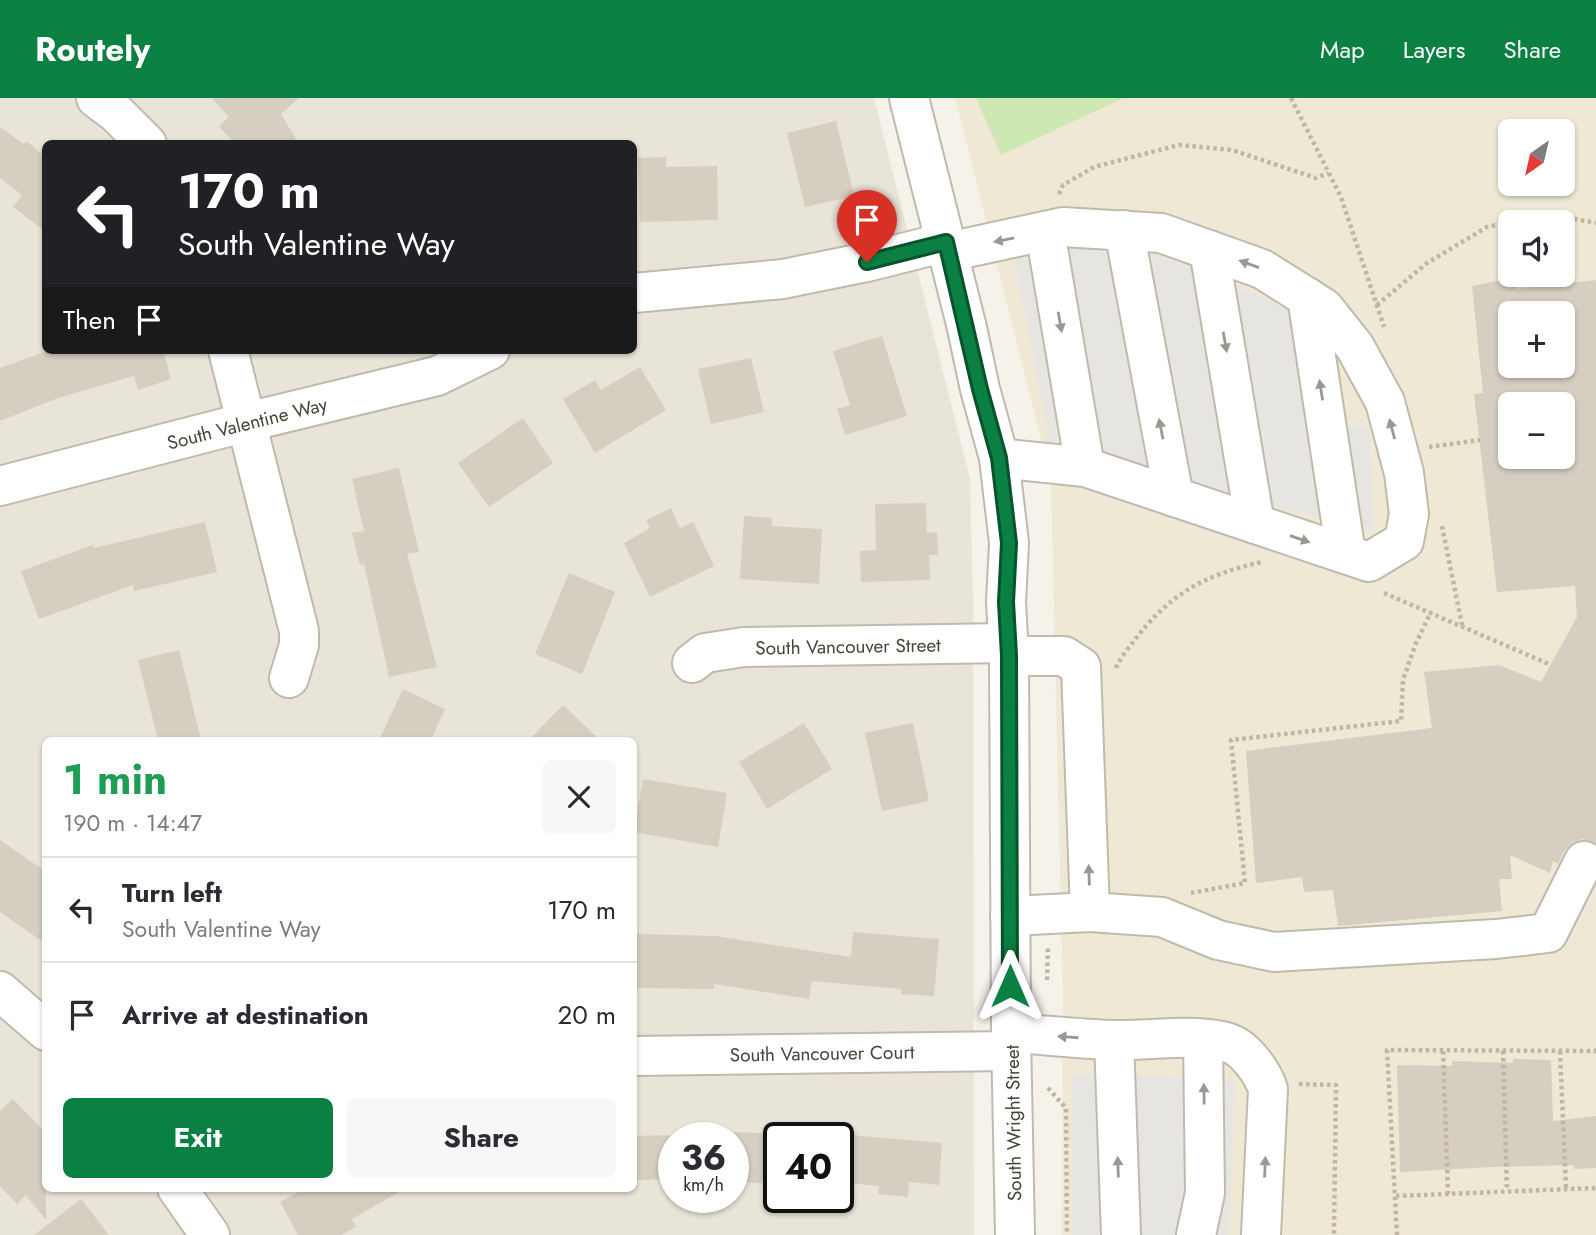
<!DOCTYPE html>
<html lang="en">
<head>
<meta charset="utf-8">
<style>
	:root { --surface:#fff; --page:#f7f7f7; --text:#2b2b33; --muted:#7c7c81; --line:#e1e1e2; --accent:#0b8043 }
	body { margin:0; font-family:Jost,sans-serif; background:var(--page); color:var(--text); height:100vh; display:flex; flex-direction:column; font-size:26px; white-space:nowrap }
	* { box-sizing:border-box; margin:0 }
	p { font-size:23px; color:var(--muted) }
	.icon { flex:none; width:38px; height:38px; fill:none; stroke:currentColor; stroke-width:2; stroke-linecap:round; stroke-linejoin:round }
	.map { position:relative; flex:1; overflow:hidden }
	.panel { position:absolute; left:42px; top:639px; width:595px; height:455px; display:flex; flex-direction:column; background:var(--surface); border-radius:10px; box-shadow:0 2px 5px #0004 }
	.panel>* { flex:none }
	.guide { position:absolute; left:42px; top:42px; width:595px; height:214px; border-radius:10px; box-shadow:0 2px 5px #0004; background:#202124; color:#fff; overflow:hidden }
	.needle { width:46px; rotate:214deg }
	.controls { position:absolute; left:1498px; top:21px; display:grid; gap:14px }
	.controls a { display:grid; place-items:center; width:77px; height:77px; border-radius:10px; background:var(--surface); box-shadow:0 2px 5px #0004; font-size:35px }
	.speed { position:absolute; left:658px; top:1024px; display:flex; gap:14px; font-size:35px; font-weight:700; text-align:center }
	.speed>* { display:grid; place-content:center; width:91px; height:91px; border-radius:50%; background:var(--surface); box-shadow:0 2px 5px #0004; line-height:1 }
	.speed small { font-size:18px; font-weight:400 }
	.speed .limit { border:4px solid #111; border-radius:10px; background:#fff; color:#111 }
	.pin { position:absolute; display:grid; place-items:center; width:60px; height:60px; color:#fff; margin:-72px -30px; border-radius:50% 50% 50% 0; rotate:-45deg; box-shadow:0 0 7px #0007 }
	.pin .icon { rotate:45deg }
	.me { position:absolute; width:77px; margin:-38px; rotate:0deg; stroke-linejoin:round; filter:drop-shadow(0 0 5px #0008) }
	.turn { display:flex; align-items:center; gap:24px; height:147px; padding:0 21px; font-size:32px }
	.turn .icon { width:91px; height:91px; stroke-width:2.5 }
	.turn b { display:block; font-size:49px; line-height:60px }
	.then { display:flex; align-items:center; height:66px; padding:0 21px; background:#0003; gap:14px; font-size:26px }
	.round { display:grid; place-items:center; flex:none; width:74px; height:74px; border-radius:10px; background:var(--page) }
	.headline { display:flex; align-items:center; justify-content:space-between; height:119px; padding:0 21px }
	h1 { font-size:42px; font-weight:700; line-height:52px; color:#1e9e55 }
	.cta { display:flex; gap:14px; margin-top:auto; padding:14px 21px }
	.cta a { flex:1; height:80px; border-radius:10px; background:var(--accent); color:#fff; font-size:28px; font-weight:700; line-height:80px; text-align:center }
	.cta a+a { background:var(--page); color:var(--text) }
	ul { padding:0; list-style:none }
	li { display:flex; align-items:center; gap:21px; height:105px; padding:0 21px; border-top:2px solid var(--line) }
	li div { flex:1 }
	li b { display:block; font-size:26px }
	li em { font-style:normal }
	header { display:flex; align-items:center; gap:42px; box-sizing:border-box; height:98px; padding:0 35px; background:var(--accent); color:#fff }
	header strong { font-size:33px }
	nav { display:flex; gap:38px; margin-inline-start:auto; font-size:24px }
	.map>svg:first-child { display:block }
	.residential { fill:#e9e4d8; fill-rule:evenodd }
	.education { fill:#eee8d5; fill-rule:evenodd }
	.green { fill:#cee8b4 }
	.parking { fill:#e7e5e2 }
	.building { fill:#d6cec0; fill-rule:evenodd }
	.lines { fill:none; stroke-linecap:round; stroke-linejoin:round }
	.minor-casing { stroke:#c0baad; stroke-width:42 }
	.path { stroke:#c2b79e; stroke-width:4.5; stroke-dasharray:3.5 3.5; stroke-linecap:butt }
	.minor { stroke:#fff; stroke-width:38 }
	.oneway { fill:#9b9892 }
	.route-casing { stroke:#07532c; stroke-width:18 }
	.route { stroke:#0b8043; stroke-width:12 }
	.labels { text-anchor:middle; stroke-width:5; stroke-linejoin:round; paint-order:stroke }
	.street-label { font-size:19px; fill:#494338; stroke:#fff }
</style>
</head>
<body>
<header>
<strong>Routely</strong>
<nav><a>Map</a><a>Layers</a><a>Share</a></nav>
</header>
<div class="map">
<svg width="1596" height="1137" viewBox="0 0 1596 1137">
	<rect width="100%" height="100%" fill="#f5f2ea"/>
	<path class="residential" d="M0 0H874L970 381 973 505 974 1137H0ZM46 46H634V252H46ZM46 642H634V1090H46ZM674 1040H733V1099H674ZM779 1040H838V1099H779Z"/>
	<path class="education" d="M955 0H1596V1137H1062L1063 900 1051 386 1045 356ZM1510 33H1563V86H1510ZM1510 124H1563V177H1510ZM1510 215H1563V268H1510ZM1510 306H1563V359H1510Z"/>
	<path class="green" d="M976 0H1124L1001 57Z"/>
	<g class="parking">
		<path d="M1090 147 1160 157 1290 212 1317 323 1369 330 1375 435 1050 348 1014 160Z"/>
		<path d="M1072 976 1235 981 1229 1137H1072Z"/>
	</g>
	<g class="building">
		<path d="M212 0H299L281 16 299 46H235L219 28 229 19Z"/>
		<path d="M836 23 854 98 805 109 787 35Z"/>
		<path d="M0 29 24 46 26 43 46 59V134L13 109 22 97 0 80Z"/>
		<path d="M666 59V69L717 68 718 122 640 124 638 60Z"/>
		<path d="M1516 179 1517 191 1596 182V745L1583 741 1573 744 1564 753 1558 766 1553 763 1550 775 1510 757 1512 781H1499L1502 813 1338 828 1333 792 1304 794 1302 779 1256 785 1246 653 1432 630 1424 574 1499 567 1541 584 1577 519 1575 488 1497 494 1474 296 1483 295 1472 188ZM1510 215H1563V268H1510ZM1510 306H1563V359H1510Z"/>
		<path d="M882 238 907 318 845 337 837 311 850 307 833 253Z"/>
		<path d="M50 252H163L171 281 138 292 134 278 58 300 0 323V270Z"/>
		<path d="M751 260 764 314 711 326 698 271Z"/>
		<path d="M640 269 666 312 595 355 563 301 595 282 601 292Z"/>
		<path d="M523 320 553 365 489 409 458 365Z"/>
		<path d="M399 370 419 454 407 456 437 569 389 579 364 466 360 467 352 435 364 433 352 381Z"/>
		<path d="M926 405 927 435 937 434 938 457H929L930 482 861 484 860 453 876 452 875 406Z"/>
		<path d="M671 410 680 430 693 424 714 468 650 499 624 445 650 430 646 422Z"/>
		<path d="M744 418 772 420V428L822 431 819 486 740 481Z"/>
		<path d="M205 424 217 474 134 493 133 487 39 521 21 473 93 447 94 450Z"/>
		<path d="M569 475 615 494 582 576 535 556Z"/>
		<path d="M179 552 201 642H158L138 562Z"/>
		<path d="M403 591 445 611 431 642H379Z"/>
		<path d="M563 607 600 642H529Z"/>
		<path d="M804 625 832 671 767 711 739 664Z"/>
		<path d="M913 625 929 703 882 713 865 635Z"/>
		<path d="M643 681 727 695 718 749 634 734Z"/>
		<path d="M0 742 46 774V846L0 814Z"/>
		<path d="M853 834 939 841 934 898 901 896V891L812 883 809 901 714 886V891L634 890V836L716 838 851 859Z"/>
		<path d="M1513 961 1551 962 1553 1023 1596 1018V1070L1574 1071V1067L1493 1069 1400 1074 1397 967 1452 968V963L1513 965Z"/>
		<path d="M13 1001 46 1035V1122L26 1097 17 1106 0 1088V1013Z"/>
		<path d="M735 1034 779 1036V1086L733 1084Z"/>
		<path d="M674 1037V1081L634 1082V1038Z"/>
		<path d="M851 1037 942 1045 939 1087 909 1084 908 1099 878 1096 879 1088 847 1085Z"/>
		<path d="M306 1090H406L352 1121 356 1129 341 1137H298L280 1104Z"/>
		<path d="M81 1101 109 1137H34Z"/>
	</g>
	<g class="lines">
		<g class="minor-casing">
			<g id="minor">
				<path d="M96 0 116 15 147 46"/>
				<path d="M909 0 967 230 980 291 999 360 1009 445 1006 504 1009 558 1011 935 1015 1137"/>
				<path d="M1124 132 1174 399"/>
				<path d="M1045 133 1085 369"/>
				<path d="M1209 152 1255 426"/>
				<path d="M948 154 1063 129 1161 135 1262 171 1324 210 1355 249 1385 304 1404 375 1409 416 1404 443 1369 464 1085 369 999 360"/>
				<path d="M634 195 783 181 867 164 946 144"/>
				<path d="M1307 199 1346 456"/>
				<path d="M228 252 299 533V547L289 580"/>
				<path d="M0 388 247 324 437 278 490 252"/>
				<path d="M1009 558H1064L1081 569 1090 814 1010 818"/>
				<path d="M692 565 705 555 744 549 1009 545"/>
				<path d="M1090 814 1162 819 1218 842 1274 854 1496 841 1548 835 1584 763"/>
				<path d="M0 893 46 933"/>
				<path d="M1011 935C1045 937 1079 941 1113 942 1148 943 1193 935 1226 944 1245 949 1262 974 1268 991L1261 1137"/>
				<path d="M1114 942 1121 1137"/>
				<path d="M634 958 1011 953"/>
				<path d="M177 1090 210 1137"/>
				<path d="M1196 1137 1205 1095 1203 941"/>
			</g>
		</g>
		<g class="path">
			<path d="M1291 0 1341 99 1384 229"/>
			<path d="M1059 96 1063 87 1094 69 1179 47 1232 52 1316 80 1328 75"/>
			<path d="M1377 207 1427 165 1487 129 1549 116 1596 125"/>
			<path d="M1429 349 1480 342"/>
			<path d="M1442 428 1462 527"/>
			<path d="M1384 495 1551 567"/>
			<path d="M1116 570C1120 560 1128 551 1134 543 1169 496 1206 476 1262 464"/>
			<path d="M1191 795 1245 785 1231 642 1401 623 1403 582 1416 545 1431 514"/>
			<path d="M1047 882 1048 849"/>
			<path d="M1443 953 1448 1096"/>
			<path d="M1503 953 1507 1093"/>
			<path d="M1560 953 1566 1091"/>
			<path d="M1299 986 1336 987 1334 1137"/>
			<path d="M1048 990 1066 1010 1067 1137"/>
			<path d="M1396 1098 1596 1090"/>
			<path d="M1397 1137 1387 952 1596 953"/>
		</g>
		<use href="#minor" class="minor"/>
	</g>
	<defs><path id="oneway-solid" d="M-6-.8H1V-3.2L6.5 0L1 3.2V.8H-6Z" transform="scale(1.75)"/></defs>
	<g class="oneway">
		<use href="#oneway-solid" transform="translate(1004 142) rotate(168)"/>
		<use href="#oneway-solid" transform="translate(1249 166) rotate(-160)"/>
		<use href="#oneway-solid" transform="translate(1060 224) rotate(80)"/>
		<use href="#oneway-solid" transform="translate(1225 244) rotate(80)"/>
		<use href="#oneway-solid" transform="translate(1321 292) rotate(-99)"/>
		<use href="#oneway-solid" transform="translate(1161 331) rotate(-101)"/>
		<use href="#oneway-solid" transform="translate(1392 331) rotate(-105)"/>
		<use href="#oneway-solid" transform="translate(1300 441) rotate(19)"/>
		<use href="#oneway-solid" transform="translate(1089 777) rotate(-92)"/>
		<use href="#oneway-solid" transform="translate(1068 939) rotate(-176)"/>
		<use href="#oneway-solid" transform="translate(1204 996) rotate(-91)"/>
		<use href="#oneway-solid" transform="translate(1118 1069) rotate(-92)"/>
		<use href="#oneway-solid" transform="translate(1265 1069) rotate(-88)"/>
	</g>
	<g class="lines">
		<g class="route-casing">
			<path id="route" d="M867 164 946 144 980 291 999 360 1009 445 1006 504 1009 558 1010 888"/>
		</g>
		<use href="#route" class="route"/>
	</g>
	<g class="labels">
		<g class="street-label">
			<text transform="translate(247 325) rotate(-14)" y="7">South Valentine Way</text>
			<text transform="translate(848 548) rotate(-1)" y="7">South Vancouver Street</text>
			<text transform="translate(822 955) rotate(-1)" y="7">South Vancouver Court</text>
			<text transform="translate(1013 1025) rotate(-91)" y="7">South Wright Street</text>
		</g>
	</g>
</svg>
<div class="controls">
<a><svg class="needle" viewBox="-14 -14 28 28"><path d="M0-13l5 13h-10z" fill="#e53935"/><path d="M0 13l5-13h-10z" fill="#7c7c81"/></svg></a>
<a><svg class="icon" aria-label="sound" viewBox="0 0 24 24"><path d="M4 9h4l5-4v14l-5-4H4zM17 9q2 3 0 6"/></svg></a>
<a>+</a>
<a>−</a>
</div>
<div class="speed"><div>36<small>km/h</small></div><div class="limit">40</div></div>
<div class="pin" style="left:867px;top:164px;background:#d93025"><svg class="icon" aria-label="arrive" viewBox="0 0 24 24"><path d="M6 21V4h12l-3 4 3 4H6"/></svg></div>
<svg class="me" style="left:1010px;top:888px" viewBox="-20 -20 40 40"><path d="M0-17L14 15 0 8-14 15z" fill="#0b8043" stroke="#fff" stroke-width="4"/></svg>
<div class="guide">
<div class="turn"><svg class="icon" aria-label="left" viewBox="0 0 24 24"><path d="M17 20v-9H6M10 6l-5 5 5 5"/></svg><div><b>170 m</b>South Valentine Way</div></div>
<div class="then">Then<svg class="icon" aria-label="arrive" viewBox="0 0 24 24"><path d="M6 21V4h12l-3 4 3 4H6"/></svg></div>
</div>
<section class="panel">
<div class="headline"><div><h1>1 min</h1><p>190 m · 14:47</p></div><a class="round"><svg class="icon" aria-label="close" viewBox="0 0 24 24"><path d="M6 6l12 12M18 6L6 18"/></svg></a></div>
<ul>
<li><svg class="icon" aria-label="left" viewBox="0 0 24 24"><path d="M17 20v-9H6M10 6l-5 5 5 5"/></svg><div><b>Turn left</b><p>South Valentine Way</p></div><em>170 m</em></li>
<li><svg class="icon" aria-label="arrive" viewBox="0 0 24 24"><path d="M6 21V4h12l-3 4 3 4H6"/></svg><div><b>Arrive at destination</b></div><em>20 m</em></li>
</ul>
<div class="cta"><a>Exit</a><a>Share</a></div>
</section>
</div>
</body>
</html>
